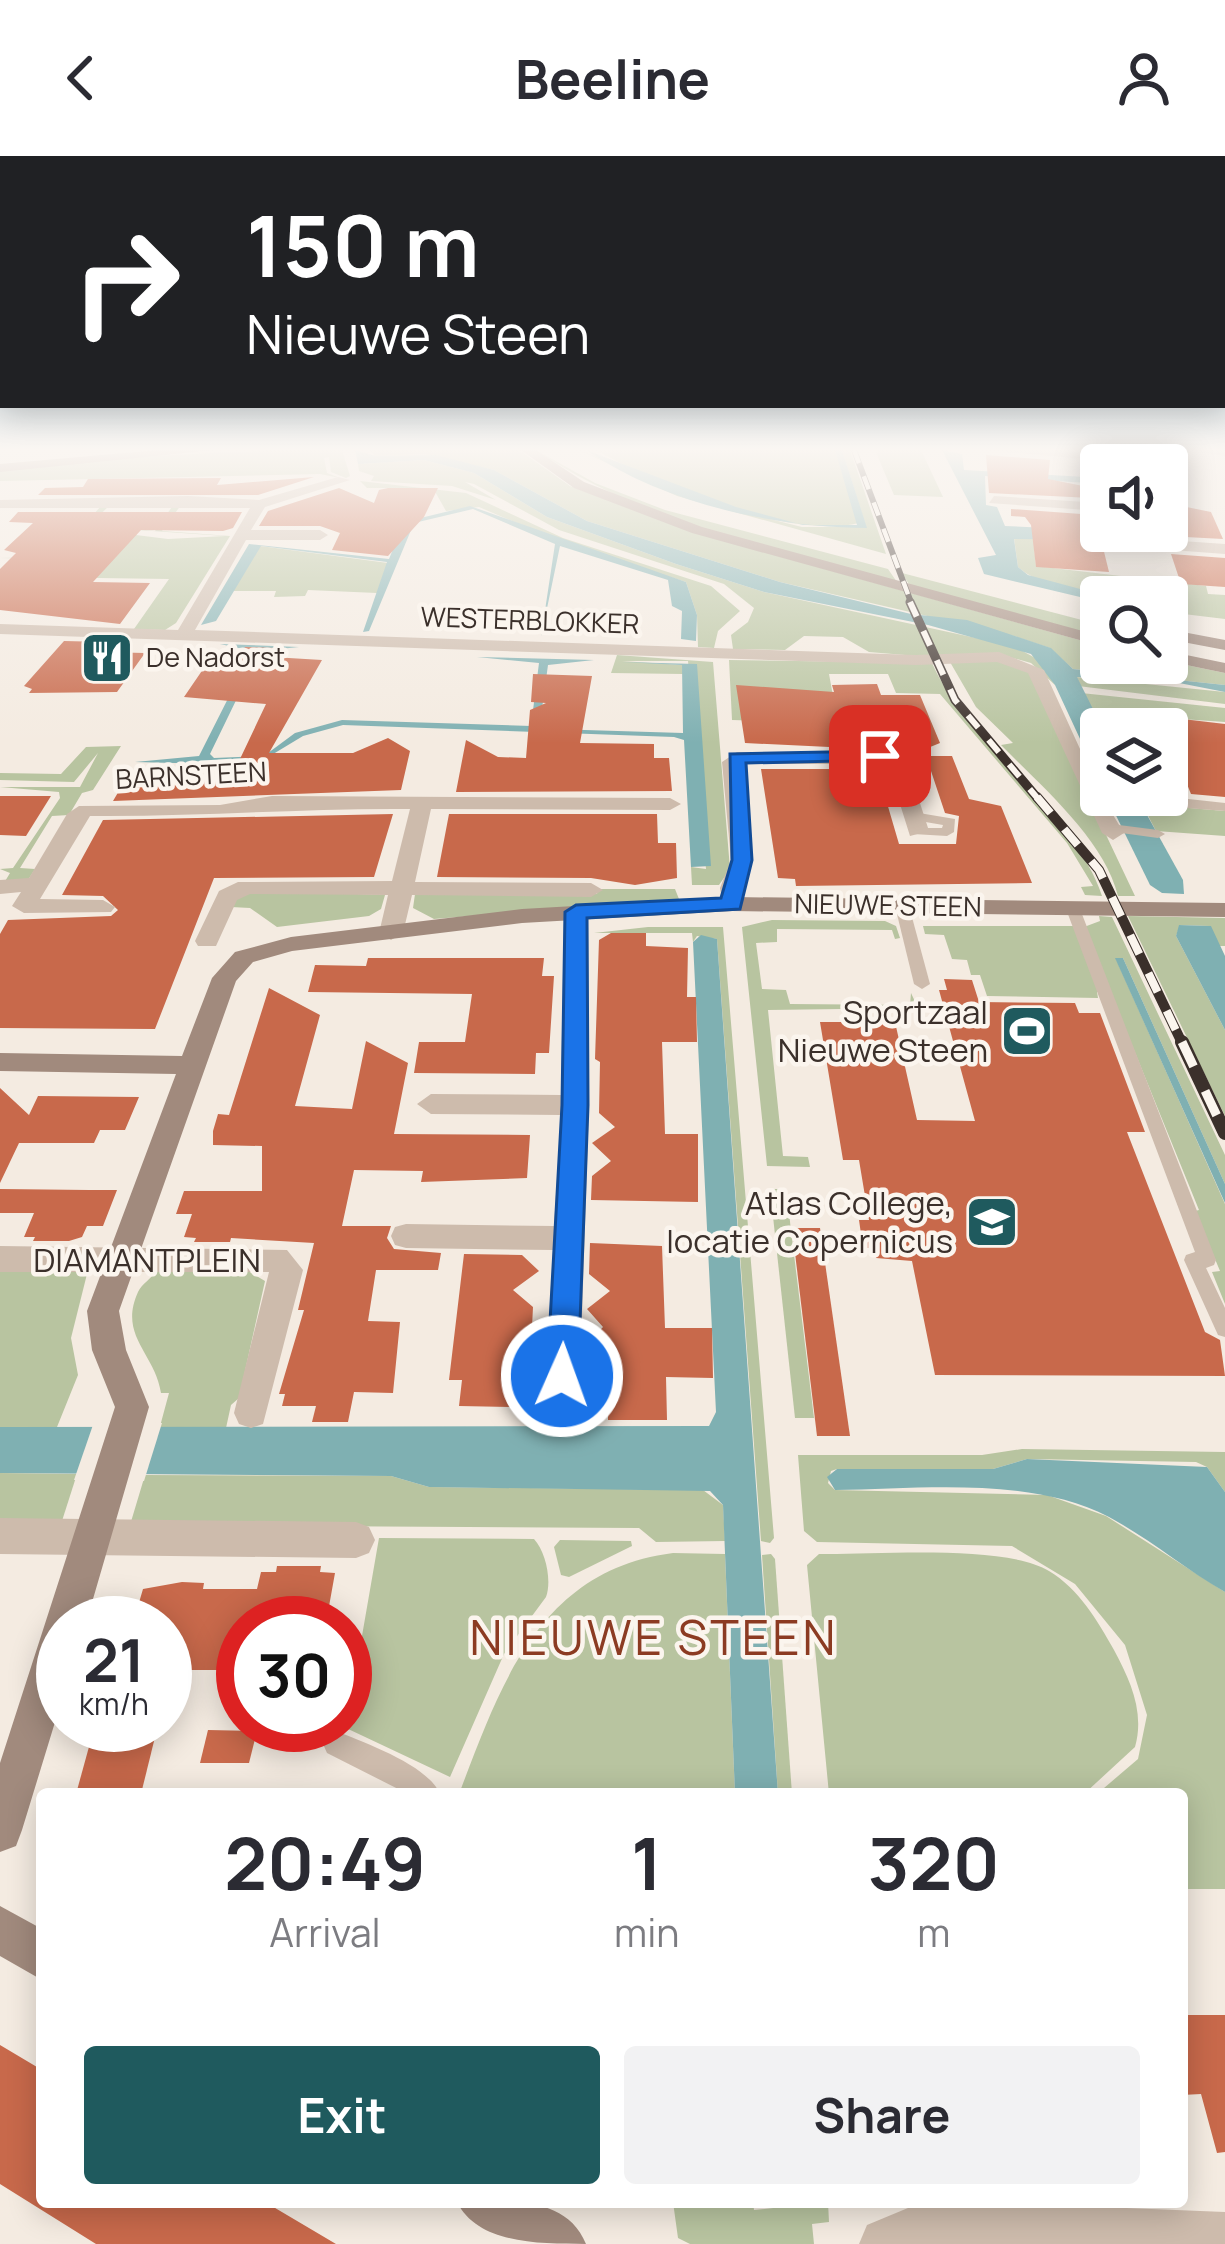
<!DOCTYPE html>
<html lang="en">
<head>
<meta charset="utf-8">
<style>
	:root { --surface:#fff; --page:#f2f2f3; --text:#2b2b33; --muted:#7c7c81; --accent:#1f5a5e }
	body { margin:0; font-family:Manrope,sans-serif; background:var(--page); color:var(--text); height:100vh; display:flex; flex-direction:column; font-size:45px; white-space:nowrap }
	* { box-sizing:border-box; margin:0 }
	p { font-size:39px; color:var(--muted) }
	.icon { flex:none; width:66px; height:66px; fill:none; stroke:currentColor; stroke-width:2; stroke-linecap:round; stroke-linejoin:round }
	.map { position:relative; flex:1; overflow:hidden }
	.side { position:absolute; left:36px; top:1632px; width:1152px; height:420px; display:flex; flex-direction:column; background:var(--surface); border-radius:12px; box-shadow:0 6px 30px #0003 }
	.side>* { flex:none }
	.banner { position:absolute; left:0px; top:0px; width:1227px; height:252px; box-shadow:0 6px 30px #0003; background:#202124; color:#fff; overflow:hidden }
	.buttons { position:absolute; left:1080px; top:288px; display:grid; gap:24px }
	.buttons a { display:grid; place-items:center; width:108px; height:108px; border-radius:12px; background:var(--surface); box-shadow:0 6px 30px #0003; font-size:60px }
	.speed { position:absolute; left:36px; top:1440px; display:flex; gap:24px; font-size:60px; font-weight:700; text-align:center }
	.speed>* { display:grid; place-content:center; width:156px; height:156px; border-radius:50%; background:var(--surface); box-shadow:0 6px 30px #0003; line-height:1 }
	.speed small { font-size:30px; font-weight:400 }
	.speed .limit { border:18px solid #d22; background:#fff; color:#111 }
	.pin { position:absolute; display:grid; place-items:center; width:102px; height:102px; color:#fff; margin:-51px; border-radius:24px; box-shadow:0 6px 18px #0006 }
	.me { position:absolute; width:132px; margin:-66px; rotate:2deg; stroke-linejoin:round; filter:drop-shadow(0 0 9px #0008) }
	.turn { display:flex; align-items:center; gap:42px; height:252px; padding:0 48px; font-size:54px }
	.turn .icon { width:156px; height:156px; stroke-width:2.5 }
	.turn b { display:block; font-size:84px; line-height:102px }
	.eta { display:flex; justify-content:space-evenly; align-items:center; height:204px; text-align:center }
	.eta b { font-size:72px; font-weight:700; line-height:84px }
	.cta { display:flex; gap:24px; margin-top:auto; padding:24px 48px }
	.cta a { flex:1; height:138px; border-radius:12px; background:var(--accent); color:#fff; font-size:48px; font-weight:700; line-height:138px; text-align:center }
	.cta a+a { background:var(--page); color:var(--text) }
	header { display:flex; justify-content:space-between; align-items:center; height:156px; padding:0 48px; background:var(--surface); font-size:54px; font-weight:700 }
	.map>svg:first-child { display:block }
	.green { fill:#b8c4a0 }
	.water { fill:#7fb0b2 }
	.pier { fill:#f4ebe1 }
	.building { fill:#c8694b }
	.lines { fill:none; stroke-linecap:round; stroke-linejoin:round }
	.lane { fill:#cdbbac; fill-rule:evenodd }
	.street { fill:#cdbbac; fill-rule:evenodd }
	.secondary { fill:#a18a7d; fill-rule:evenodd }
	.rail-far3-casing { stroke:#3b302b; stroke-width:6 }
	.rail-far2-casing { stroke:#3b302b; stroke-width:9 }
	.rail-far1-casing { stroke:#3b302b; stroke-width:10 }
	.rail-casing { stroke:#3b302b; stroke-width:14 }
	.rail-far3 { stroke:#fbf5ee; stroke-width:4.5; stroke-dasharray:14; stroke-linecap:butt }
	.rail-far2 { stroke:#fbf5ee; stroke-width:6; stroke-dasharray:16; stroke-linecap:butt }
	.rail-far1 { stroke:#fbf5ee; stroke-width:8; stroke-dasharray:21; stroke-linecap:butt }
	.rail { stroke:#fbf5ee; stroke-width:9; stroke-dasharray:27; stroke-linecap:butt }
	.route { fill:#1a73e8; stroke:#114b97; stroke-width:3 }
	.labels { text-anchor:middle; stroke-width:9; stroke-linejoin:round; paint-order:stroke }
	.far-street-label { font-size:27px; fill:#3b302b; stroke:#fbf5ee }
	.far-poi-label { font-size:27px; fill:#3b302b; stroke:#fbf5ee; text-anchor:start }
	.poi-label { font-size:33px; fill:#3b302b; stroke:#fbf5ee; text-anchor:end }
	.street-label { font-size:33px; fill:#3b302b; stroke:#fbf5ee }
	.near-quarter-label { font-size:48px; letter-spacing:3px; fill:#8c3b22; stroke:#fbf5ee }
</style>
</head>
<body>
<header><svg class="icon" aria-label="back" viewBox="0 0 24 24"><path d="M15 5l-7 7 7 7"/></svg>Beeline<svg class="icon" aria-label="person" viewBox="0 0 24 24"><circle cx="12" cy="8" r="4"/><path d="M4 21q1-7 8-7t8 7"/></svg></header>
<div class="map">
<svg width="1225" height="2088" viewBox="0 0 1225 2088">
	<rect width="100%" height="100%" fill="#f4ebe1"/>
	<g class="green">
		<path d="M342 294 350 320 346 322 331 316 329 301 324 302 327 317 340 322 320 318 0 325V314C114 301 227 294 342 294Z"/>
		<path d="M369 294H519L570 330 692 376 1101 490V507L1167 505 1225 517V529L1073 513 1050 492 1014 480 780 426 587 365 494 314 424 298 376 300Z"/>
		<path d="M536 294 595 327 665 354 888 413 897 426C774 392 642 367 536 294Z"/>
		<path d="M579 294 717 350 802 371H866L842 294H850L886 398 677 340Z"/>
		<path d="M596 294H835L859 367C787 384 660 330 596 294Z"/>
		<path d="M875 294H921L943 341 894 339Z"/>
		<path d="M424 304 474 317 547 361 676 408 764 436 1013 490 1039 504 1055 529 1031 507 995 497 929 501 869 496 843 481 804 480 785 494 733 493 731 479 748 466 754 452 724 428 559 374 474 328 465 326 496 344 452 330 371 325 374 320 359 315 358 308Z"/>
		<path d="M360 325 466 337 563 382 711 430 740 455 718 475 714 492 698 491 697 459 686 426 566 388 479 351 446 355 433 332H367Z"/>
		<path d="M174 348 181 349 162 375 230 380 176 467 165 474 134 473 169 423 97 422 96 374 168 383 225 380 94 371 60 403 0 402 56 401 101 350H109L90 368 155 375Z"/>
		<path d="M1113 375 1122 376 1124 383 1034 391 1036 410 1206 430 1208 438 1225 439V463L1167 456V441C1127 441 1049 439 1018 411L1014 382 1019 380 1105 384 1114 381Z"/>
		<path d="M260 390 388 407 377 437 308 434 305 440 274 441 276 435H233Z"/>
		<path d="M902 417 1101 469V481L910 430Z"/>
		<path d="M617 499 713 506 730 713 719 729H692L691 711 706 713 688 505H622L682 509 683 518 611 517Z"/>
		<path d="M986 503 1027 512 1135 740H1118C1104 683 1041 630 1001 589L1013 587 976 551 950 506Z"/>
		<path d="M729 504 932 507C971 594 1078 662 1102 740L1085 739 1081 731 1093 730 1067 687 940 538 896 537 888 518H829L838 567 732 564Z"/>
		<path d="M1076 521 1225 536V548L1078 530Z"/>
		<path d="M1081 537 1225 552V566L1153 561 1156 573H1103Z"/>
		<path d="M121 590 93 634 82 637 69 659 52 660 20 712 35 713 28 724 4 727 10 717 0 713 13 712 60 642 59 636 0 631H80L98 597 74 626 0 624V617L61 618 86 591Z"/>
		<path d="M1142 648 1225 655V680L1156 675Z"/>
		<path d="M598 733H675L679 743 434 763 413 752 415 738H597Z"/>
		<path d="M245 734 385 739 381 753 369 760 277 771 250 752 231 751 232 741Z"/>
		<path d="M1099 760 1112 761 1225 999V1028L1123 802 1116 803 1225 1048V1148L1212 1116 1220 1115 1195 1055 1199 1054 1084 771 1100 765Z"/>
		<path d="M1128 760 1225 762V790H1219L1210 770 1180 769 1176 780 1225 874V960Z"/>
		<path d="M772 764 885 765 896 770 900 782 895 783 892 774 777 773V786L756 787 762 833 786 834 790 848 910 849 911 837 918 852 768 854 783 1000 808 1001 810 1011 767 1010 742 771Z"/>
		<path d="M923 770H1076L1104 836H1097L1098 842 987 840 980 819H971L967 804 952 803 944 779 925 778Z"/>
		<path d="M648 771H723L774 1382 770 1387 761 1385 717 783 697 780 693 786 692 777H594Z"/>
		<path d="M770 1033H786L814 1262H795Z"/>
		<path d="M0 1113 88 1114 71 1182 78 1219 57 1271H0Z"/>
		<path d="M156 1114 248 1115 265 1125 239 1242 231 1249 226 1272 159 1274 169 1237H161C155 1197 118 1180 138 1136 142 1127 151 1124 156 1114Z"/>
		<path d="M1022 1293 1225 1296V1336L1207 1311 1196 1306 1027 1303 993 1313H837L831 1315 828 1327 835 1334 1047 1339 1106 1360 1225 1436V1733H1182V1638H1097L1138 1603 1147 1559 1125 1489 1075 1428 1012 1390 817 1386 804 1375 798 1299H982Z"/>
		<path d="M0 1317 77 1318 61 1368 0 1367Z"/>
		<path d="M145 1319 391 1320 429 1331 703 1334 723 1349 725 1385 656 1386 639 1372 130 1369Z"/>
		<path d="M379 1382 534 1383C546 1396 552 1425 546 1441L504 1498 450 1621 346 1572Z"/>
		<path d="M560 1384 631 1385 632 1390 569 1421 561 1419 554 1391Z"/>
		<path d="M673 1397 725 1398 735 1638H459C501 1527 540 1414 673 1397Z"/>
		<path d="M771 1398 775 1403 792 1638H778L762 1399Z"/>
		<path d="M819 1398C874 1399 1006 1388 1049 1415 1079 1433 1097 1464 1114 1494 1130 1524 1145 1556 1135 1591L1084 1638H829L807 1409Z"/>
		<path d="M673 2046H753L754 2054 828 2046 829 2066 812 2068 814 2088H690L678 2082Z"/>
	</g>
	<g class="water">
		<path d="M355 294 376 300 436 299 494 314 587 365 780 426 911 458 967 464 1051 492 1073 513 1225 529V536L1174 526 1077 521 1103 573 1101 628 1055 529 1031 498 928 469 764 436 676 408 547 361 474 317 424 304 358 308Z"/>
		<path d="M586 294 736 351 803 369H857L835 294H842L867 372C773 371 665 348 586 294Z"/>
		<path d="M942 294 962 298 964 314 1086 321 1090 319 1086 304H1094L1101 347 1087 327 985 320 986 349 997 351 1005 370 1113 375 1114 381 1105 384 1014 383 1018 411 1028 419 1110 441H1101V446L984 418 978 402 996 399Z"/>
		<path d="M470 350 686 426 697 459 696 485 681 483 682 455 672 450 668 424 560 390 541 481 555 388 473 353 414 367 369 475 363 476 387 406 261 390 216 465 201 469 249 388 389 403 404 366Z"/>
		<path d="M220 488 299 491 260 495 210 598 214 602 264 600 295 577 342 564 531 570 539 507 477 501 594 504 548 509 540 567 552 573 683 577 682 509 622 506 697 508 711 710 691 711 684 584 674 581 343 569 303 580 255 609 135 606 199 600 252 495Z"/>
		<path d="M1106 639H1136L1183 724 1184 738 1162 737 1150 729Z"/>
		<path d="M1179 769 1211 770 1225 800V874L1176 780Z"/>
		<path d="M701 779 717 783 778 1638H735L723 1349 710 1335 429 1331 391 1320 0 1317V1271L709 1270 716 1256 693 786Z"/>
		<path d="M1115 802H1123L1225 1028V1047Z"/>
		<path d="M1027 1303 1207 1311 1225 1336V1436C1185 1413 1150 1383 1109 1361 1030 1320 921 1333 835 1334L827 1321 837 1313H993Z"/>
	</g>
	<path class="pier" d="M94 1266 162 1267 144 1325 74 1324Z"/>
	<g class="building">
		<path d="M986 299 1050 304 1048 323 1088 331 1091 342 989 337Z"/>
		<path d="M314 321 258 339H38L45 332 83 331 88 323 221 322 217 329Z"/>
		<path d="M339 332 374 347 379 334 388 332H438L424 361 388 400 332 394 340 377 320 370H259L268 355Z"/>
		<path d="M1167 347 1211 356 1223 383 1167 380Z"/>
		<path d="M1011 353 1095 359 1109 416 1036 411 1031 369 1025 361 1011 360Z"/>
		<path d="M18 356H242L233 372 223 375 141 374 93 426 150 427 120 468 0 454V413L16 397 4 394 33 367 9 366Z"/>
		<path d="M1171 398 1225 402V431L1181 428Z"/>
		<path d="M64 485 106 486 103 496 145 497 117 536 29 537 32 533 24 530Z"/>
		<path d="M245 491 276 492 272 501 322 504 269 597H353L388 582 410 595 401 634 113 645 126 623 231 622 266 548 184 541 210 503 238 504Z"/>
		<path d="M533 518 592 520 580 587 654 588V602H669L672 635 456 636 466 584 498 601 526 602 530 554 546 547 531 546Z"/>
		<path d="M877 528 881 539H920L940 587 908 600 866 575 871 593 745 587 736 529 834 536 832 529Z"/>
		<path d="M1174 562 1225 568V641L1191 638 1161 564Z"/>
		<path d="M926 600H952L969 643 1001 650 1032 727 796 730 795 723 778 722 761 613H877L899 688H956L959 660 945 657Z"/>
		<path d="M0 640H51L26 680 0 679Z"/>
		<path d="M393 658 374 721 214 722 155 873 0 872V778L8 764 111 760 118 754 103 740 62 739 103 664Z"/>
		<path d="M449 658H657L658 687H676L677 722 635 729 591 722 437 721Z"/>
		<path d="M611 777H646V790L688 792 687 841H696L697 886H662L665 978H698V1046L591 1044 592 1020 611 1005 592 987 615 971 599 957 600 906 595 903 599 784Z"/>
		<path d="M368 802H544L542 820H554L549 897H536L535 918 414 917 419 886H465L472 838 308 836 315 809 366 810Z"/>
		<path d="M944 823 972 824 979 846 1075 847 1079 857H1100L1145 976H1127L1205 1176 1220 1184 1225 1220 935 1219 912 1105 876 1102 875 1092H863L859 1064H869L859 1004H843L820 866H895L917 964 975 965 939 834H947Z"/>
		<path d="M269 832 320 859 295 950 352 953 366 885 408 907 394 978 530 979 527 1022 421 1026 423 1015 354 1014 342 1070H391L387 1082 394 1093 441 1097 438 1114H376L368 1165 400 1166 393 1237 354 1236 348 1266H312L316 1250H282L285 1238H279L304 1154H298L314 1087 231 1082 230 1086H194L196 1082 184 1081 192 1058H176L184 1035H262V990L213 989V975L218 958 229 959Z"/>
		<path d="M0 932 29 959 38 940 139 941 125 974H100L94 987H19L0 1027Z"/>
		<path d="M0 1033 89 1034H117L103 1070H87L82 1081 69 1085H33L35 1081H24L34 1057H0Z"/>
		<path d="M792 1072H820L850 1280H817Z"/>
		<path d="M590 1087 662 1090 665 1172H712L713 1222 666 1221 667 1264H608V1251H595V1244L582 1232 609 1209 586 1190 603 1171 587 1153 610 1135 589 1118Z"/>
		<path d="M464 1098 522 1099 539 1115 513 1134 533 1151 531 1191 507 1209 533 1232 517 1251 459 1250 462 1224H449Z"/>
		<path d="M277 1410H321L320 1416 335 1417 326 1467H243V1495L223 1494 219 1514H165V1467H133L143 1433 182 1426 204 1427 203 1433H257L261 1416H276Z"/>
		<path d="M95 1569H158L141 1638H76Z"/>
		<path d="M208 1574 257 1575 249 1607H200Z"/>
		<path d="M1182 1859H1225V1996L1217 1997 1201 1938 1182 1939Z"/>
		<path d="M0 1889 42 1914V2046H265L336 2088H96L0 2028Z"/>
	</g>
	<g class="lines">
		<g class="lane">
			<path d="M1076 594 1101 600V608L1072 601 1070 598Z"/>
			<path d="M1152 639 1225 647V655L1161 650 1157 649Z"/>
			<path d="M913 656 955 663 954 676 947 680 913 678V672H942L943 669 908 663 907 660Z"/>
			<path d="M1119 669 1158 674 1165 678 1158 682 1114 676V670Z"/>
			<path d="M902 746 909 750 930 828 922 833 914 828 895 750Z"/>
			<path d="M1073 749 1080 753 1216 1104 1214 1109 1206 1112 1225 1152V1181L1218 1179 1184 1104 1186 1099 1195 1096 1066 753Z"/>
			<path d="M336 1575C365 1587 428 1609 440 1638H408L327 1597 323 1588 327 1579Z"/>
		</g>
		<g class="street">
			<path d="M986 294H1064L1114 301 1107 305Z"/>
			<path d="M1188 294H1225V300Z"/>
			<path d="M338 321 350 324 265 351 251 374H320L328 379 320 384H246L195 474 916 499 999 496 1044 514 1101 639 1124 677 1113 684 1102 677 1028 517 997 506 916 509 0 478V468L178 474 250 352H0V344L188 340 259 344Z"/>
			<path d="M994 340 1101 347V355L989 347Z"/>
			<path d="M1121 375H1135L1138 382 1225 388V398L1132 391Z"/>
			<path d="M737 596 894 598 908 610 929 675 910 680 889 613 882 608H742L753 704 742 732 744 748 732 755 724 753 720 732 731 704 722 606Z"/>
			<path d="M272 640 670 642 681 648 670 654 431 653 415 726 591 727 603 734 591 741 412 739 403 777 391 784 379 777 388 739 250 738 237 744 216 790H198L195 785 219 735 238 726 392 725 410 653C302 652 197 661 90 660L40 743 103 744 115 751 111 756 24 757 12 750 21 736 0 738V724L29 722 67 658 79 650 220 649Z"/>
			<path d="M576 749 588 756 589 949 580 1220 575 1230 563 1235 551 1230 546 1220 553 1094 406 1092 395 1089 391 1080 395 1071 406 1068 554 1070 561 959 431 958 417 948 431 938 561 939 564 756Z"/>
			<path d="M0 1090 287 1094 303 1114 263 1268 251 1272 239 1268 234 1257 269 1116H0Z"/>
			<path d="M0 1362 356 1366 369 1371 375 1384 369 1397 356 1402 0 1398Z"/>
			<path d="M978 2046 1225 2056V2088H859L867 2069 920 2047Z"/>
		</g>
		<g class="secondary">
			<path d="M158 294H214L0 316V308Z"/>
			<path d="M521 294H536L584 326 702 371 1101 480V490L692 377 574 332Z"/>
			<path d="M1167 473 1225 484V494L1167 483Z"/>
			<path d="M1167 495 1225 507V517L1167 505Z"/>
			<path d="M732 741 1225 747V761L732 755 522 767 292 795 253 806 236 825 119 1155 126 1194 149 1251 86 1467H63V1540L22 1674 16 1690 0 1696V1607L115 1251 92 1194 87 1155 176 918 0 915V897L182 900 212 822 235 796 291 781 522 753Z"/>
			<path d="M0 1750 42 1773V1824L0 1800Z"/>
			<path d="M457 2046C503 2046 565 2037 586 2088 539 2088 478 2088 457 2046Z"/>
		</g>
		<g class="rail-far3-casing">
			<path id="rail-far3" d="M854 294 912 449"/>
		</g>
		<g class="rail-far2-casing">
			<path id="rail-far2" d="M910 446 955 544 1039 644"/>
		</g>
		<g class="rail-far1-casing">
			<path id="rail-far1" d="M1037 641 1099 714 1183 889"/>
		</g>
		<g class="rail-casing">
			<path id="rail" d="M1182 886 1225 977"/>
		</g>
		<use href="#rail-far3" class="rail-far3"/>
		<use href="#rail-far2" class="rail-far2"/>
		<use href="#rail-far1" class="rail-far1"/>
		<use href="#rail" class="rail"/>
	</g>
	<linearGradient id="sky" x2="0" y2="1"><stop stop-color="#7eb2d2"/><stop offset="0.5" stop-color="#faf6f2"/><stop offset="1" stop-color="#faf6f2" stop-opacity="0"/></linearGradient>
	<rect width="1225" height="587" fill="url(#sky)"/>
	<path class="route" d="M880 595 889 600 886 604 746 607 752 704 740 753 587 762 588 949 578 1220 573 1229H552L547 1220 562 949 565 756 576 749 721 742 732 704 730 598Z"/>
	<defs>
		<g id="restaurant-square" transform="scale(2.7)"><rect x="-9" y="-9" width="18" height="18" rx="4" fill="#1f5a5e" stroke="#fbf5ee"/><path d="M-5-6h1v4h1v-4h1v4h1v-4h1v5L-1.5 .5V6h-2V.5L-5-1ZM5-6V6H3V1.5H1.5Q1.5-4 5-6Z" fill="#fff"/></g>
		<g id="stadium-square" transform="scale(2.7)"><rect x="-9" y="-9" width="18" height="18" rx="4" fill="#1f5a5e" stroke="#fbf5ee"/><path d="M0-5a6.5 5 0 1 0 0 10a6.5 5 0 1 0 0-10ZM-3.5-1.8h7v3.6h-7Z" fill="#fff"/></g>
		<g id="school-square" transform="scale(2.7)"><rect x="-9" y="-9" width="18" height="18" rx="4" fill="#1f5a5e" stroke="#fbf5ee"/><path d="M0-5L7-2L0 1L-7-2ZM-4 1L0 2.5L4 1V4Q0 6-4 4Z" fill="#fff"/></g>
	</defs>
	<g fill-rule="evenodd">
		<use href="#restaurant-square" x="107" y="502"/>
		<use href="#stadium-square" x="1027" y="875"/>
		<use href="#school-square" x="992" y="1066"/>
	</g>
	<g class="labels">
		<g class="far-street-label">
			<text transform="translate(530 465) rotate(2)" y="9">WESTERBLOKKER</text>
			<text transform="translate(191 620) rotate(-3)" y="9">BARNSTEEN</text>
			<text transform="translate(888 750) rotate(1)" y="9">NIEUWE STEEN</text>
		</g>
		<g class="far-poi-label">
			<text x="146" y="511">De Nadorst</text>
		</g>
		<g class="poi-label">
			<text x="988" y="868">Sportzaal<tspan x="988" dy="38">Nieuwe Steen</tspan></text>
			<text x="953" y="1059">Atlas College,<tspan x="953" dy="38">locatie Copernicus</tspan></text>
		</g>
		<g class="street-label">
			<text x="147" y="1116">DIAMANTPLEIN</text>
		</g>
		<g class="near-quarter-label">
			<text x="654" y="1499">NIEUWE STEEN</text>
		</g>
	</g>
</svg>
<div class="buttons">
<a><svg class="icon" aria-label="sound" viewBox="0 0 24 24"><path d="M4 9h4l5-4v14l-5-4H4zM17 9q2 3 0 6"/></svg></a>
<a><svg class="icon" aria-label="search" viewBox="0 0 24 24"><circle cx="10" cy="10" r="6"/><path d="M15 15l6 6"/></svg></a>
<a><svg class="icon" aria-label="layers" viewBox="0 0 24 24"><path d="M12 4l9 5-9 5-9-5zM3 14l9 5 9-5"/></svg></a>
</div>
<div class="speed"><div>21<small>km/h</small></div><div class="limit">30</div></div>
<div class="pin" style="left:880px;top:600px;background:#d93025"><svg class="icon" aria-label="arrive" viewBox="0 0 24 24"><path d="M6 21V4h12l-3 4 3 4H6"/></svg></div>
<svg class="me" style="left:562px;top:1220px" viewBox="-20 -20 40 40"><circle r="17" fill="#1a73e8" stroke="#fff" stroke-width="3"/><path d="M0-11L8 9 0 5-8 9z" fill="#fff"/></svg>
<div class="banner">
<div class="turn"><svg class="icon" aria-label="right" viewBox="0 0 24 24"><path d="M7 20v-9h11M14 6l5 5-5 5"/></svg><div><b>150 m</b>Nieuwe Steen</div></div>
</div>
<section class="side">
<div class="eta">
<div><b>20:49</b><p>Arrival</p></div>
<div><b>1</b><p>min</p></div>
<div><b>320</b><p>m</p></div>
</div>
<div class="cta"><a>Exit</a><a>Share</a></div>
</section>
</div>
</body>
</html>
